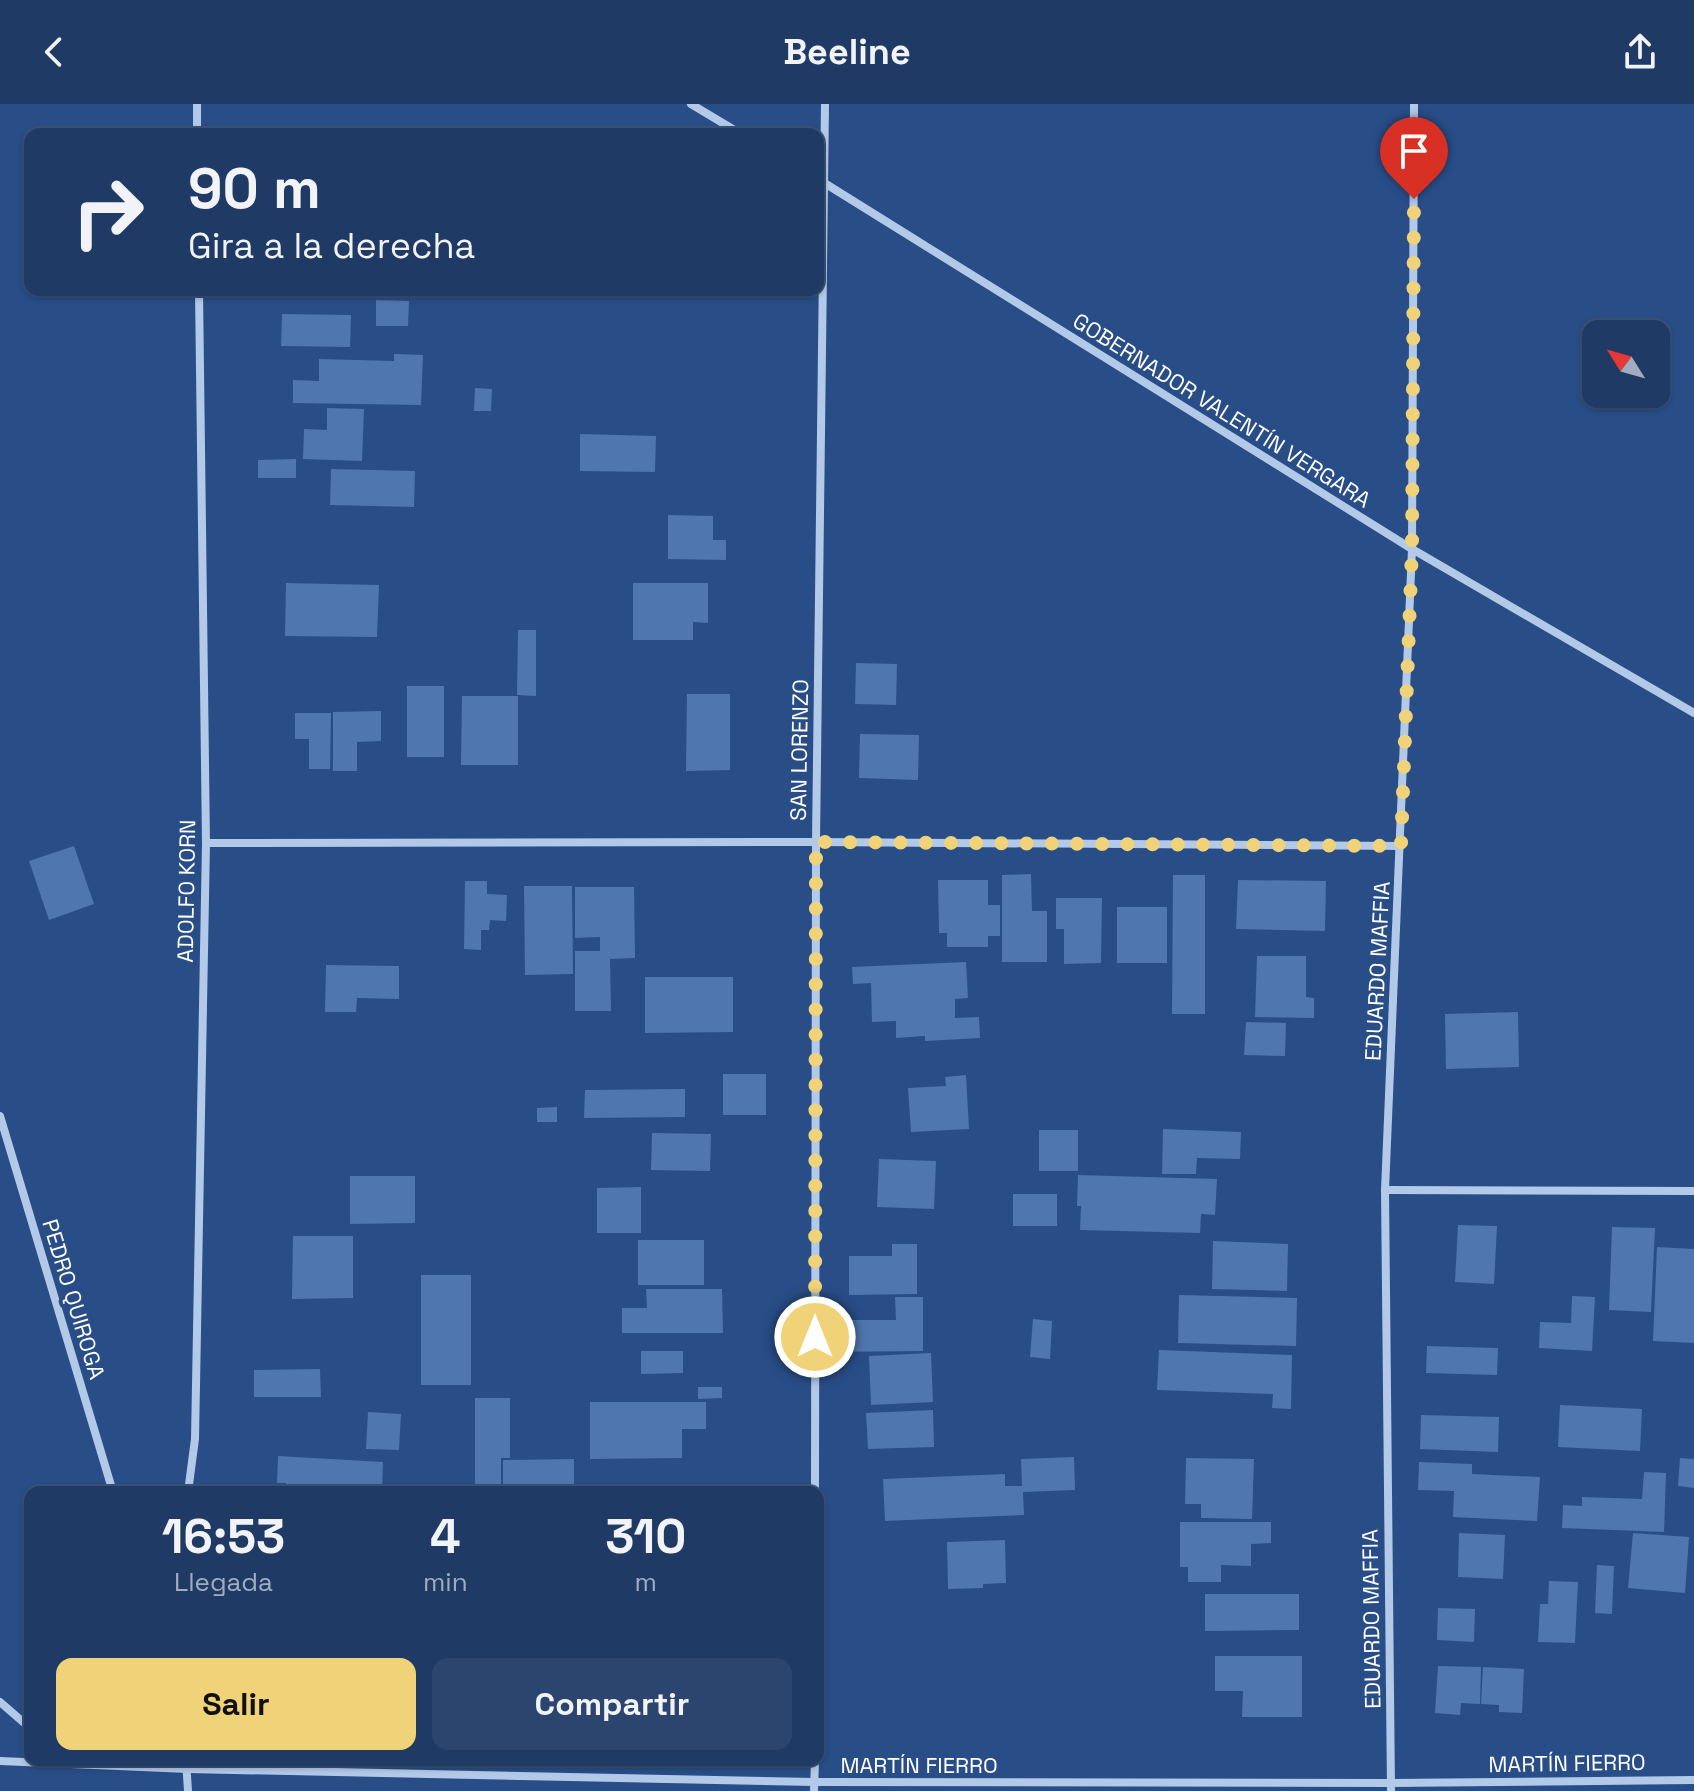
<!DOCTYPE html>
<html lang="es">
<head>
<meta charset="utf-8">
<style>
	:root { --surface:#1e3a65; --page:#2b456e; --text:#f1f3f6; --muted:#a1adbf; --line:#3c5479; --accent:#f0d379 }
	body { margin:0; font-family:"Space Grotesk",sans-serif; background:var(--page); color:var(--text); height:100vh; display:flex; flex-direction:column; font-size:30px; white-space:nowrap }
	* { box-sizing:border-box; margin:0 }
	p { font-size:26px; color:var(--muted) }
	.icon { flex:none; width:44px; height:44px; fill:none; stroke:currentColor; stroke-width:2; stroke-linecap:round; stroke-linejoin:round }
	.map { position:relative; flex:1; overflow:hidden }
	.details { position:absolute; left:24px; top:1382px; width:800px; height:280px; display:flex; flex-direction:column; background:var(--surface); border-radius:16px; box-shadow:0 2px 6px #0004,0 0 0 2px var(--line) }
	.details>* { flex:none }
	.top-card { position:absolute; left:24px; top:24px; width:800px; height:168px; border-radius:16px; box-shadow:0 2px 6px #0004,0 0 0 2px var(--line); background:#1e3a65; color:var(--text); overflow:hidden }
	.needle { width:52px; rotate:307deg }
	.buttons { position:absolute; left:1582px; top:216px; display:grid; gap:16px }
	.buttons a { display:grid; place-items:center; width:88px; height:88px; border-radius:16px; background:var(--surface); box-shadow:0 2px 6px #0004,0 0 0 2px var(--line); font-size:40px }
	.pin { position:absolute; display:grid; place-items:center; width:68px; height:68px; color:#fff; margin:-82px -34px; border-radius:50% 50% 50% 0; rotate:-45deg; box-shadow:0 0 8px #0007 }
	.pin .icon { rotate:45deg }
	.me { position:absolute; width:88px; margin:-44px; rotate:0deg; stroke-linejoin:round; filter:drop-shadow(0 0 6px #0008) }
	.turn { display:flex; align-items:center; gap:28px; height:168px; padding:0 32px; font-size:36px }
	.turn .icon { width:104px; height:104px; stroke-width:2.5 }
	.turn b { display:block; font-size:56px; line-height:68px }
	.eta { display:flex; justify-content:space-evenly; align-items:center; height:136px; text-align:center }
	.eta b { font-size:48px; font-weight:700; line-height:56px }
	.cta { display:flex; gap:16px; margin-top:auto; padding:16px 32px }
	.cta a { flex:1; height:92px; border-radius:16px; background:var(--accent); color:#111; font-size:32px; font-weight:700; line-height:92px; text-align:center }
	.cta a+a { background:var(--page); color:var(--text) }
	header { display:flex; justify-content:space-between; align-items:center; height:104px; padding:0 32px; background:var(--surface); font-size:36px; font-weight:700 }
	.map>svg:first-child { display:block }
	.building { fill:#5076af }
	.lines { fill:none; stroke-linecap:round; stroke-linejoin:round }
	.street { stroke:#b3c9e8; stroke-width:8 }
	.route { stroke:#f0d379; stroke-width:14; stroke-dasharray:0 25.2 }
	.labels { text-anchor:middle; stroke-width:8; stroke-linejoin:round; paint-order:stroke }
	.street-label { font-size:22px; fill:#fff; stroke:#284d87 }
</style>
</head>
<body>
<header><svg class="icon" aria-label="back" viewBox="0 0 24 24"><path d="M15 5l-7 7 7 7"/></svg>Beeline<svg class="icon" aria-label="share" viewBox="0 0 24 24"><path d="M12 15V3M7 8l5-5 5 5M5 13v7h14v-7"/></svg></header>
<div class="map">
<svg width="1694" height="1687" viewBox="0 0 1694 1687">
	<rect width="100%" height="100%" fill="#284d87"/>
	<g class="building">
		<path d="M376 196 409 197 408 222H376Z"/>
		<path d="M282 210 351 211 350 243 281 242Z"/>
		<path d="M394 250 423 251 421 301 293 299V276L319 277V255L394 257Z"/>
		<path d="M475 284 492 285 491 307H474Z"/>
		<path d="M327 304 364 305 362 357 303 355 304 325 327 326Z"/>
		<path d="M580 330 656 332 655 368 580 367Z"/>
		<path d="M296 355V374H258V356Z"/>
		<path d="M331 365 415 367 414 403 330 401Z"/>
		<path d="M668 411 713 412V436H726V456L668 455Z"/>
		<path d="M286 479 379 481 377 533 285 532Z"/>
		<path d="M633 479H708V519L693 518V536H633Z"/>
		<path d="M518 526H536V592L517 591Z"/>
		<path d="M856 559 897 560 896 601 855 600Z"/>
		<rect x="407" y="582" width="37" height="71"/>
		<path d="M687 590H730V666L686 667Z"/>
		<path d="M462 592H518V661H461Z"/>
		<path d="M381 607V637L357 638V667H333V608Z"/>
		<path d="M295 609H331L330 665H309V635H295Z"/>
		<path d="M860 630 919 631 918 676 859 674Z"/>
		<path d="M74 742 94 800 49 816 29 757Z"/>
		<path d="M1031 770 1032 807H1047V858H1002V771Z"/>
		<path d="M1173 771H1205V910H1172Z"/>
		<path d="M938 776H988V801H1000V832H988V843H947V829H939Z"/>
		<path d="M1238 776 1326 777 1325 827 1236 825Z"/>
		<path d="M465 777H487V790L507 791 506 817 490 816 489 826H481V846L464 845Z"/>
		<path d="M524 782H572L573 870 525 871Z"/>
		<path d="M575 783H634L635 854 610 855 611 907H575V847H600V833L575 834Z"/>
		<path d="M1056 794H1102L1101 859 1064 860V825H1056Z"/>
		<rect x="1117" y="803" width="50" height="56"/>
		<path d="M1257 852H1306V893L1314 894V914L1255 913Z"/>
		<path d="M966 858 968 894 955 895V914L979 913 980 934 925 937V932L896 934V917L872 918 871 879 853 880 852 863Z"/>
		<path d="M326 861 399 862V895L357 894 356 908H325Z"/>
		<path d="M645 873H733V928L645 929Z"/>
		<path d="M1518 908 1519 963 1446 965 1445 910Z"/>
		<path d="M1246 918 1286 919 1285 952 1244 951Z"/>
		<rect x="723" y="970" width="43" height="41"/>
		<path d="M966 971 969 1025 911 1028 908 984 946 982 945 973Z"/>
		<path d="M685 985V1013L584 1014 585 986Z"/>
		<path d="M557 1003V1018H537V1004Z"/>
		<path d="M1163 1025 1241 1028 1240 1055 1197 1054 1196 1070H1162Z"/>
		<rect x="1039" y="1026" width="39" height="41"/>
		<path d="M652 1029 711 1030 710 1067 651 1066Z"/>
		<path d="M879 1055 936 1057 934 1105 877 1103Z"/>
		<path d="M1078 1071 1217 1075 1215 1111 1201 1110 1200 1129 1080 1126 1081 1102H1077Z"/>
		<path d="M350 1072H415V1119L350 1120Z"/>
		<path d="M641 1083V1129H597V1084Z"/>
		<rect x="1013" y="1090" width="44" height="32"/>
		<path d="M1458 1121 1497 1122 1494 1180 1455 1178Z"/>
		<path d="M1612 1123 1655 1124 1651 1208 1609 1206Z"/>
		<path d="M293 1132H353V1194L292 1195Z"/>
		<rect x="638" y="1136" width="66" height="45"/>
		<path d="M1213 1137 1288 1140 1287 1187 1212 1185Z"/>
		<path d="M892 1140H917V1190L849 1191V1152H892Z"/>
		<path d="M1657 1143 1694 1145V1239L1653 1237Z"/>
		<rect x="421" y="1171" width="50" height="110"/>
		<path d="M646 1185H722L723 1229H622V1204H647Z"/>
		<path d="M1179 1191 1297 1194 1296 1242 1178 1239Z"/>
		<path d="M1572 1192 1595 1193 1592 1247 1539 1244 1540 1218 1571 1219Z"/>
		<path d="M895 1193H923V1247L826 1248V1216H896Z"/>
		<path d="M1033 1215 1052 1217 1050 1255 1030 1253Z"/>
		<path d="M1427 1242 1498 1244 1497 1271 1426 1269Z"/>
		<path d="M1159 1246 1292 1251 1291 1305 1272 1304 1273 1290 1157 1286Z"/>
		<path d="M641 1247H683V1269L641 1270Z"/>
		<path d="M931 1249 933 1298 871 1301 869 1252Z"/>
		<path d="M320 1265 321 1293H254V1266Z"/>
		<path d="M698 1283H722V1294L698 1295Z"/>
		<path d="M475 1294H510V1354H501V1387H475Z"/>
		<path d="M590 1298H706V1325H682V1354L590 1355Z"/>
		<path d="M1560 1301 1642 1305 1640 1347 1558 1343Z"/>
		<path d="M933 1306 934 1343 868 1345 866 1309Z"/>
		<path d="M368 1308 401 1310 399 1346 366 1345Z"/>
		<path d="M1421 1311 1499 1313 1498 1348 1420 1345Z"/>
		<path d="M278 1352 383 1358 382 1388H285L286 1379H277Z"/>
		<path d="M1074 1353 1075 1386 1023 1388 1024 1411 885 1417 883 1375 1005 1370V1382H1022L1021 1355Z"/>
		<path d="M1186 1354 1254 1355 1252 1415 1201 1414V1400H1185Z"/>
		<path d="M1680 1354 1694 1355V1384L1678 1382Z"/>
		<path d="M574 1355V1388H503V1356Z"/>
		<path d="M1419 1358 1472 1360V1370L1540 1373 1537 1417 1453 1413 1454 1387 1418 1386Z"/>
		<path d="M1644 1368 1666 1369 1664 1428 1562 1424 1563 1401 1582 1402V1393L1642 1395Z"/>
		<path d="M1180 1418H1271V1439L1251 1440V1462L1221 1461V1478H1188V1463H1180Z"/>
		<path d="M1459 1429 1505 1431 1503 1475 1458 1473Z"/>
		<path d="M1633 1429 1689 1433 1685 1489 1628 1484Z"/>
		<path d="M1005 1436 1006 1479 983 1480V1484L948 1485 947 1438Z"/>
		<path d="M1597 1461 1614 1462 1612 1510 1595 1509Z"/>
		<path d="M1549 1477 1578 1478 1575 1539 1538 1538 1540 1500H1548Z"/>
		<path d="M1205 1490H1299V1526L1205 1527Z"/>
		<path d="M1438 1504 1475 1505 1474 1538 1437 1536Z"/>
		<path d="M1215 1552H1302V1613H1242L1243 1587H1215Z"/>
		<path d="M1438 1562 1481 1563 1480 1600 1461 1599 1460 1611 1435 1609Z"/>
		<path d="M1483 1563 1524 1565 1522 1609 1499 1608V1601L1481 1600Z"/>
	</g>
	<g class="lines">
		<g class="street">
			<path d="M197 0V30"/>
			<path d="M691 0 741 30"/>
			<path d="M818 75 1412 445 1694 609"/>
			<path d="M206 739 816 738 1401 742"/>
			<path d="M0 1012 113 1388"/>
			<path d="M1385 1086 1694 1087"/>
			<path d="M188 1388 195 1335 206 739 199 186"/>
			<path d="M815 1388 816 738 825 0"/>
			<path d="M0 1598 30 1624"/>
			<path d="M186 1656 188 1687"/>
			<path d="M0 1657 188 1665 815 1678 1391 1679 1694 1676"/>
			<path d="M814 1687 815 1656"/>
			<path d="M1391 1687 1385 1086 1412 445 1414 0"/>
		</g>
	</g>
	<g class="lines">
		<path class="route" d="M815 1233 816 738 1401 742 1412 445 1414 95"/>
	</g>
	<g class="labels">
		<g class="street-label">
			<text transform="translate(1222 306) rotate(32)" y="8">GOBERNADOR VALENTÍN VERGARA</text>
			<text transform="translate(799 646) rotate(-89)" y="8">SAN LORENZO</text>
			<text transform="translate(186 787) rotate(-89)" y="8">ADOLFO KORN</text>
			<text transform="translate(1377 867) rotate(-87)" y="8">EDUARDO MAFFIA</text>
			<text transform="translate(74 1195) rotate(73)" y="8">PEDRO QUIROGA</text>
			<text transform="translate(1371 1515) rotate(-91)" y="8">EDUARDO MAFFIA</text>
			<text transform="translate(1567 1659) rotate(-1)" y="8">MARTÍN FIERRO</text>
			<text x="919" y="1669">MARTÍN FIERRO</text>
		</g>
	</g>
</svg>
<div class="buttons">
<a><svg class="needle" viewBox="-14 -14 28 28"><path d="M0-13l5 13h-10z" fill="#e53935"/><path d="M0 13l5-13h-10z" fill="#a1adbf"/></svg></a>
</div>
<div class="pin" style="left:1414px;top:95px;background:#d93025"><svg class="icon" aria-label="arrive" viewBox="0 0 24 24"><path d="M6 21V4h12l-3 4 3 4H6"/></svg></div>
<svg class="me" style="left:815px;top:1233px" viewBox="-20 -20 40 40"><circle r="17" fill="#f0d379" stroke="#fff" stroke-width="3"/><path d="M0-11L8 9 0 5-8 9z" fill="#fff"/></svg>
<div class="top-card">
<div class="turn"><svg class="icon" aria-label="right" viewBox="0 0 24 24"><path d="M7 20v-9h11M14 6l5 5-5 5"/></svg><div><b>90 m</b>Gira a la derecha</div></div>
</div>
<section class="details">
<div class="eta">
<div><b>16:53</b><p>Llegada</p></div>
<div><b>4</b><p>min</p></div>
<div><b>310</b><p>m</p></div>
</div>
<div class="cta"><a>Salir</a><a>Compartir</a></div>
</section>
</div>
</body>
</html>
